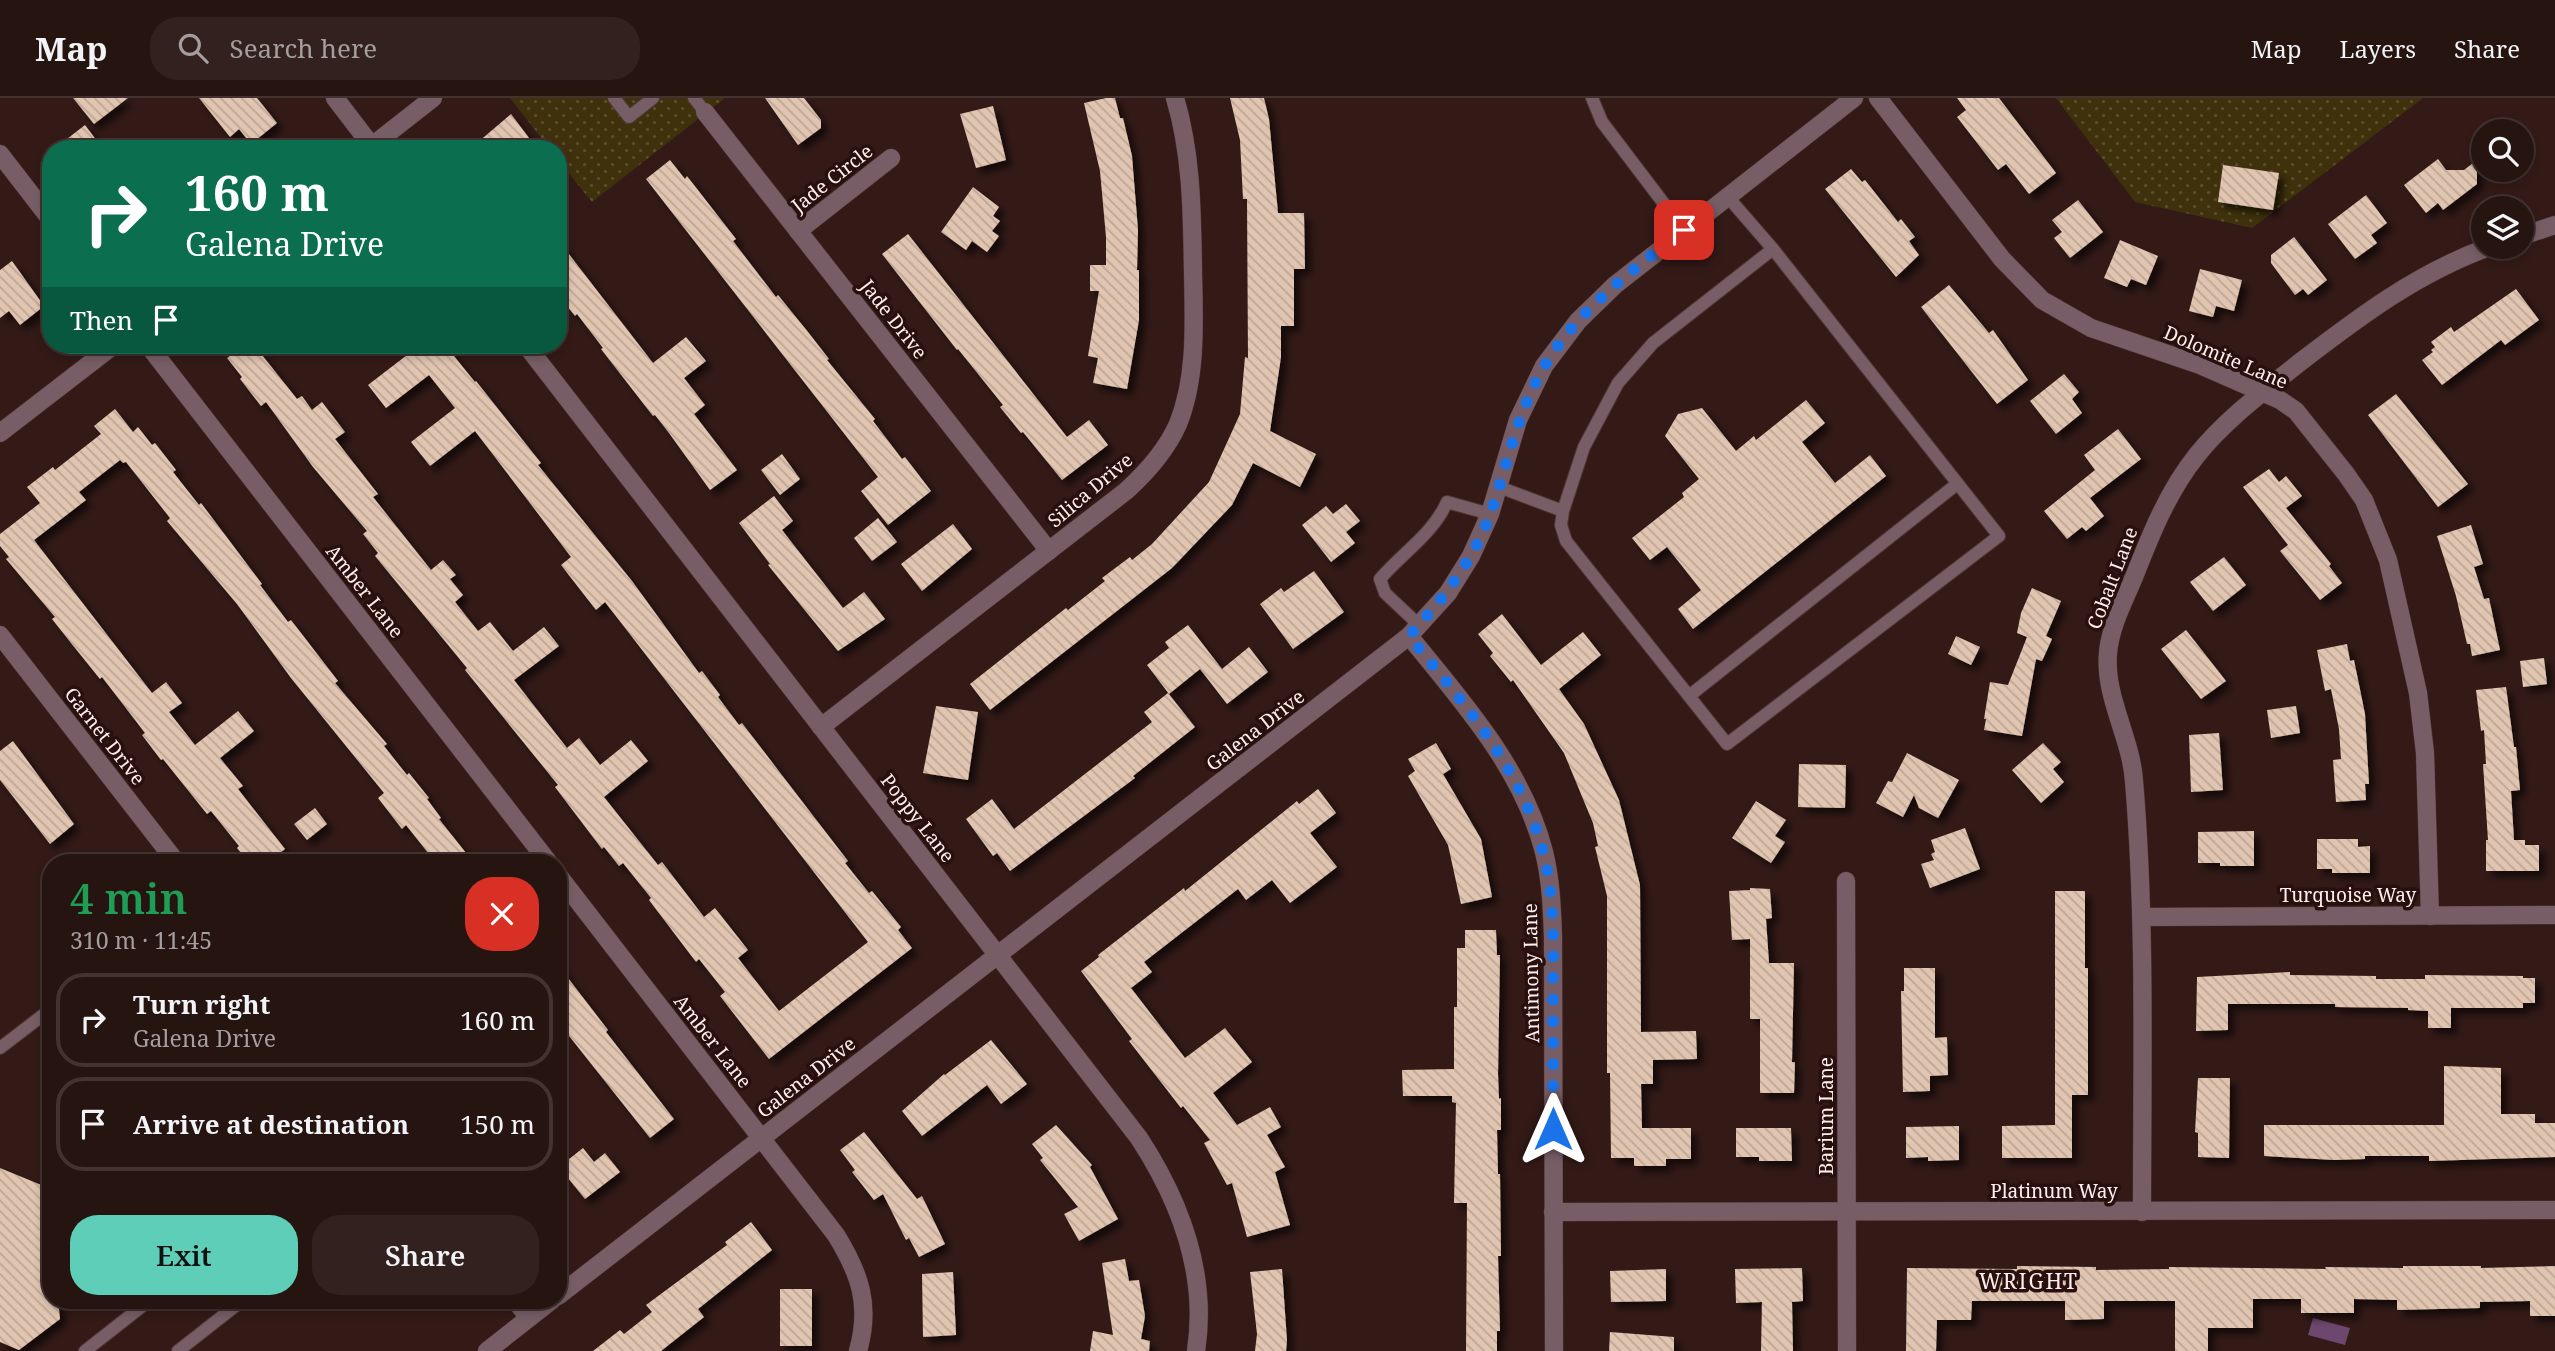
<!DOCTYPE html>
<html lang="en">
<head>
<meta charset="utf-8">
<style>
	:root { --surface:#261411; --page:#32211f; --text:#f1f3f6; --muted:#a49e9f; --line:#423331; --accent:#5eceb8 }
	body { margin:0; font-family:"Noto Serif",serif; background:var(--page); color:var(--text); height:100vh; display:flex; flex-direction:column; font-size:26px; white-space:nowrap }
	* { box-sizing:border-box; margin:0 }
	p { font-size:23px; color:var(--muted) }
	.icon { flex:none; width:38px; height:38px; fill:none; stroke:currentColor; stroke-width:2; stroke-linecap:round; stroke-linejoin:round }
	.map { position:relative; flex:1; overflow:hidden }
	.panel { position:absolute; left:42px; top:756px; width:525px; height:455px; display:flex; flex-direction:column; background:var(--surface); border-radius:28px; box-shadow:0 4px 10px #0003,0 0 0 2px var(--line) }
	.panel>* { flex:none }
	.top-card { position:absolute; left:42px; top:42px; width:525px; height:214px; border-radius:28px; box-shadow:0 4px 10px #0003,0 0 0 2px var(--line); background:#0b6e4f; color:#fff; overflow:hidden }
	.tools { position:absolute; left:2471px; top:21px; display:grid; gap:14px }
	.tools a { display:grid; place-items:center; width:63px; height:63px; border-radius:50%; background:var(--surface); box-shadow:0 4px 10px #0003,0 0 0 2px var(--line); font-size:35px }
	.pin { position:absolute; display:grid; place-items:center; width:60px; height:60px; color:#fff; margin:-30px; border-radius:14px; box-shadow:0 4px 10px #0006 }
	.me { position:absolute; width:77px; margin:-38px; rotate:0deg; stroke-linejoin:round; filter:drop-shadow(0 0 5px #0008) }
	.turn { display:flex; align-items:center; gap:24px; height:147px; padding:0 28px; font-size:32px }
	.turn .icon { width:91px; height:91px; stroke-width:2.5 }
	.turn b { display:block; font-size:49px; line-height:60px }
	.then { display:flex; align-items:center; height:66px; padding:0 28px; background:#0003; gap:14px; font-size:26px }
	.round { display:grid; place-items:center; flex:none; width:74px; height:74px; border-radius:28px; background:var(--page) }
	.summary { display:flex; align-items:center; justify-content:space-between; height:119px; padding:0 28px }
	h1 { font-size:42px; font-weight:600; line-height:52px; color:#1e9e55 }
	.cta { display:flex; gap:14px; margin-top:auto; padding:14px 28px }
	.cta a { flex:1; height:80px; border-radius:28px; background:var(--accent); color:#111; font-size:28px; font-weight:600; line-height:80px; text-align:center }
	.cta a+a { background:var(--page); color:var(--text) }
	ul { padding:0; list-style:none }
	li { display:flex; align-items:center; gap:21px; height:94px; margin:0 14px 10px; padding:0 14px; border:4px solid var(--line); border-radius:28px }
	li div { flex:1 }
	li b { display:block; font-size:26px }
	li em { font-style:normal }
	header { display:flex; align-items:center; gap:42px; box-sizing:border-box; height:98px; padding:0 35px; background:var(--surface); border-bottom:2px solid var(--line) }
	header strong { font-size:33px }
	nav { display:flex; gap:38px; margin-inline-start:auto; font-size:24px }
	.search { width:490px; height:63px; background:var(--page); display:flex; align-items:center; gap:18px; box-sizing:border-box; padding:0 24px; border-radius:28px; color:var(--muted); font-size:26px }
	.map>svg:first-child { display:block }
	.grass { fill:url(#grass-dots) }
	.water { fill:#6d476d }
	.building { fill:url(#building-back-hatch); filter:url(#shadow) }
	.lines { fill:none; stroke-linecap:round; stroke-linejoin:round }
	.lane-casing { stroke:#4f3835; stroke-width:14 }
	.street-casing { stroke:#4f3835; stroke-width:19 }
	.lane { stroke:#775e66; stroke-width:12 }
	.street { stroke:#775e66; stroke-width:18 }
	.route { stroke:#1a73e8; stroke-width:12; stroke-dasharray:0 21.6 }
	.labels { text-anchor:middle; stroke-width:7; stroke-linejoin:round; paint-order:stroke }
	.street-label { font-size:19px; fill:#feefed; stroke:#29100e }
	.neighbourhood-label { font-size:21px; letter-spacing:2px; fill:#feefed; stroke:#29100e }
</style>
</head>
<body>
<header>
<strong>Map</strong>
<div class="search"><svg class="icon" aria-label="search" viewBox="0 0 24 24"><circle cx="10" cy="10" r="6"/><path d="M15 15l6 6"/></svg>Search here</div>
<nav><a>Map</a><a>Layers</a><a>Share</a></nav>
</header>
<div class="map">
<svg width="2555" height="1253" viewBox="0 0 2555 1253">
	<defs>
		<pattern id="grass-dots" width="8" height="8" patternUnits="userSpaceOnUse" patternTransform="scale(1.75)"><rect width="8" height="8" fill="#3f310b"/><path d="M2 2h.1M6 6h.1" fill="none" stroke="#5c4f2f" stroke-width="1.8" stroke-linecap="round"/></pattern>
		<pattern id="building-back-hatch" width="6" height="6" patternUnits="userSpaceOnUse" patternTransform="scale(1.75)"><rect width="6" height="6" fill="#e1c5b1"/><path d="M-1 5l2 2M0 0l6 6M5-1l2 2" fill="none" stroke="#bca696"/></pattern>
		<filter id="shadow"><feDropShadow dx="6" dy="6" stdDeviation="3.5" flood-color="#0009"/></filter>
	</defs>
	<rect width="100%" height="100%" fill="#331a17"/>
	<g class="grass">
		<path d="M510 0H725L592 104 558 62V51H550Z"/>
		<path d="M2056 0H2423L2252 130 2135 104Z"/>
	</g>
	<path class="water" d="M2313 1220 2350 1230 2345 1247 2308 1237Z"/>
	<g class="building">
		<path d="M73 0H128L94 26Z"/>
		<path d="M199 0H257L277 25 251 46 239 31 230 39Z"/>
		<path d="M765 0H804L821 22V30L798 47Z"/>
		<path d="M1106 0H1115L1120 20H1123L1132 58 1138 132 1137 172H1139V222L1127 291 1093 285 1098 260 1088 258 1099 193H1090V167H1106V139L1100 73 1084 5Z"/>
		<path d="M1230 0H1264L1269 21 1278 115H1304L1305 171H1294V228H1281V259L1270 333 1316 356 1300 389 1253 365 1232 407 1172 470 990 612 970 586 1066 510 1068 512 1105 483 1102 480 1130 459 1132 462 1152 446 1209 384 1240 316 1245 259 1248 260 1247 101H1243L1240 42Z"/>
		<path d="M1957 0H1999L2056 75 2029 96 2006 66 1998 72 1957 19 1966 12Z"/>
		<path d="M993 8 1006 62 976 70 960 16Z"/>
		<path d="M511 16 532 44 522 51H470Z"/>
		<path d="M85 27 103 51H54Z"/>
		<path d="M2438 61 2446 72H2464L2477 62V86L2443 112 2438 105 2426 115 2404 87Z"/>
		<path d="M670 62 685 81 687 78 736 141 733 143 776 199 778 197 808 234 829 261 827 262 875 321 873 323 902 361 905 359 931 393 888 427 861 393 878 379 646 81Z"/>
		<path d="M2223 67 2279 75 2273 112 2218 104Z"/>
		<path d="M1851 71 1862 84 1865 82 1898 124 1901 121 1915 139 1909 143 1919 157 1896 179 1825 91Z"/>
		<path d="M973 89 999 109 993 118 1000 123 992 133 999 138 987 154 972 143 966 152 941 134Z"/>
		<path d="M2366 97 2387 125 2371 137 2377 145 2355 161 2328 126Z"/>
		<path d="M2078 102 2103 134 2070 160 2054 140 2062 134 2052 122Z"/>
		<path d="M908 136 1067 339 1089 322 1108 347 1062 382 1023 334 1021 335 1000 309 1003 307 958 251 957 252 882 156Z"/>
		<path d="M2294 139 2327 182 2308 197 2303 191 2295 197 2271 165V157Z"/>
		<path d="M558 142 653 265 686 239 706 263 684 280 705 307 694 316 737 372 710 392 669 335 655 317 653 318 601 251 603 250 577 216 575 218 558 197Z"/>
		<path d="M2120 142 2158 158 2146 187 2131 181 2127 189 2104 180Z"/>
		<path d="M12 163 44 208 20 227 9 213 0 220V172Z"/>
		<path d="M2200 171 2242 182 2234 213 2216 208 2213 219 2189 213Z"/>
		<path d="M1949 187 1989 235 1993 232 2028 282 1997 306 1921 209Z"/>
		<path d="M2516 191 2539 222 2505 247 2501 242 2442 287 2422 262 2433 254 2431 252 2435 249 2431 244 2451 229 2454 234Z"/>
		<path d="M245 247H254L297 301 302 298 312 312 322 304 345 334 335 341 378 396 373 399 431 472 443 462 456 477 450 481 463 497 455 504 478 533 490 524 513 553 544 529 559 548 514 582 567 650 579 640 600 667 631 642 648 663 604 699 658 767 662 764 704 819 715 810 748 852 738 860 779 913 868 844 605 504 596 512 561 467 571 459 475 333 430 368 411 344 455 310 429 277 386 310 368 287 420 247H445L475 284 476 283 541 365 538 367 632 483 699 575 702 573 720 597 718 599 739 627 742 625 811 715 848 763 845 765 869 795 872 793 901 829 898 832 912 850 769 961 720 898 725 894 699 861 696 864 649 802 651 800 623 765 619 768 604 749 602 751 555 689 558 687 465 572 467 570 375 458 378 455 363 436 367 433 313 369 266 304 261 308 240 281 242 279 227 260Z"/>
		<path d="M2064 276 2079 294 2072 301 2082 315 2056 336 2030 303Z"/>
		<path d="M2396 296 2468 386 2438 409 2368 317Z"/>
		<path d="M1806 302 1825 325 1802 344 1835 385 1870 357 1886 378 1693 531 1678 511 1701 492 1667 449 1650 462 1632 440 1684 399 1682 395 1699 381 1665 338 1678 316 1702 310 1736 353 1754 338 1756 342Z"/>
		<path d="M115 311 133 334 138 329 152 347 155 345 176 372 173 374 199 407 201 405 262 486 260 487 288 524 291 522 338 583 335 585 387 646 384 648 407 677 409 675 429 700 427 701 441 720 439 721 474 765H436L406 727 402 731 378 700 384 695 291 580 237 506 167 423 170 420 126 364 123 365 120 362 79 394 86 402 34 442 152 595 166 584 182 605 169 614 195 647 238 613 254 633 220 660 243 688 238 691 285 751 267 765H249L237 750 239 748 211 713 207 716 163 661 161 662 142 637 145 635 102 579 100 581 71 545 52 521 55 519 6 461 9 459 0 448V436L40 405 27 389 53 369 55 372 101 336 94 328Z"/>
		<path d="M2118 331 2141 361 2090 400 2104 418 2086 433 2082 429 2067 441 2044 413 2095 372 2084 357Z"/>
		<path d="M782 356 800 381 780 397 761 372Z"/>
		<path d="M2269 371 2279 384 2286 378 2302 398 2286 410 2331 466 2329 468 2342 485 2320 502 2280 453 2288 447 2243 389Z"/>
		<path d="M774 398 793 423 782 432 843 510 864 494 885 521 838 553 768 467 770 466 739 425Z"/>
		<path d="M1346 406 1360 423 1346 434 1355 445 1331 464 1302 427 1326 408 1333 416Z"/>
		<path d="M878 420 897 444 872 463 854 440Z"/>
		<path d="M953 426 972 451 922 493 901 466Z"/>
		<path d="M2471 427 2483 466 2474 469 2484 501 2489 500 2500 552 2472 558 2470 546H2467L2456 498 2437 438Z"/>
		<path d="M2224 459 2246 487 2213 513 2190 484Z"/>
		<path d="M1314 473 1344 514 1293 551 1260 506 1281 490 1284 494Z"/>
		<path d="M2032 490 2061 503 2046 538 2052 541 2042 563 2036 561 2022 638 1984 632 1986 621H1984L1990 584 2008 587 2027 539 2017 535 2021 515Z"/>
		<path d="M1502 516 1541 567 1583 534 1601 557 1559 591 1584 626 1619 702 1640 787 1641 934 1696 933 1697 961 1653 962V986H1641L1642 1030H1691V1061H1666V1068H1634V1060H1611L1610 975H1607V798L1595 749 1598 748 1593 725 1564 655 1513 582 1511 584 1490 558 1493 555 1478 536Z"/>
		<path d="M1188 527 1222 571 1249 549 1268 574 1227 606 1200 571 1169 596 1147 567 1169 550 1165 544Z"/>
		<path d="M2186 532 2226 583 2201 601 2161 551Z"/>
		<path d="M1956 538 1980 549 1971 567 1948 556Z"/>
		<path d="M2347 546 2350 563 2354 562 2365 616 2369 686H2365L2366 702 2336 704 2333 662 2341 661 2339 631 2331 591 2325 593 2317 552Z"/>
		<path d="M2544 560 2547 586 2523 589 2520 563Z"/>
		<path d="M2506 589 2514 649H2516L2520 692 2511 693 2514 742H2525V747H2539V773H2486V742H2488L2483 666H2486L2484 632 2481 633 2476 592Z"/>
		<path d="M1168 595 1195 629 1133 678 1135 680 1010 773 997 755 993 758 966 721 992 701 1014 731 1152 624 1144 614Z"/>
		<path d="M936 608 978 614 968 682 923 675Z"/>
		<path d="M2296 608 2300 635 2271 640 2267 612Z"/>
		<path d="M2219 635 2223 692 2191 694 2189 637Z"/>
		<path d="M13 643 74 726 50 746 0 682V653Z"/>
		<path d="M1436 645 1451 671 1443 676 1481 741 1492 799 1461 806 1448 747 1408 678 1415 673 1408 661Z"/>
		<path d="M2043 645 2061 664 2053 671 2064 684 2041 705 2012 672Z"/>
		<path d="M1907 655 1959 682 1938 720 1919 710 1914 697 1903 719 1876 705 1888 683 1892 684Z"/>
		<path d="M1799 666 1846 667 1845 710 1798 709Z"/>
		<path d="M1318 691 1336 715 1310 735 1337 769 1290 805 1272 782 1246 802 1238 791 1144 864 1152 874 1131 890 1185 960 1225 930 1252 964 1213 995 1237 1027 1270 1009 1281 1029 1267 1037 1285 1069 1275 1074 1290 1127 1247 1139 1232 1085 1227 1087 1204 1045 1210 1042 1183 1008 1181 1010 1129 943 1132 941 1081 873 1099 859 1098 857 1184 790 1185 793 1297 703 1299 706Z"/>
		<path d="M1756 703 1786 722 1775 738 1785 744 1771 765 1732 740Z"/>
		<path d="M315 710 327 726 307 742 294 726Z"/>
		<path d="M1965 730 1980 771 1930 790 1921 766 1934 762 1931 756 1935 754 1931 742Z"/>
		<path d="M2254 733V768H2220V765H2198V734Z"/>
		<path d="M2317 741H2358V749L2370 748V775H2332V771H2317Z"/>
		<path d="M1750 790 1770 791 1772 820 1766 821 1769 865H1794L1792 964H1795L1794 995H1760V921H1750V841L1732 842 1729 793 1750 792Z"/>
		<path d="M2055 793H2085V870H2088V997H2072V1060H2002V1028L2055 1027Z"/>
		<path d="M1465 832H1496L1497 857H1500L1498 976 1499 1001 1501 1000V1032H1497L1498 1076H1500L1501 1158H1498L1500 1233H1497V1253H1466L1467 1105H1454L1456 1005 1452 1004V998H1403L1402 972 1454 971V909H1457V850H1465Z"/>
		<path d="M558 867 608 932 606 934 674 1021 650 1040 558 924Z"/>
		<path d="M1904 870H1935V940L1947 939 1948 977 1930 978V993L1903 994 1901 893H1904Z"/>
		<path d="M2290 874V877L2376 878V881H2425V877L2523 878V880H2535V905H2523V910H2451V930H2428V913L2408 912V910L2335 909V906H2228V932L2196 933 2197 879Z"/>
		<path d="M991 942 1027 986 1001 1006 987 987 922 1038 902 1013 944 976 945 977Z"/>
		<path d="M2444 968 2501 970V1016H2535V1025H2555V1059L2429 1063V1058H2365V1061L2334 1062 2264 1058V1027H2444Z"/>
		<path d="M2198 980H2230L2229 1060 2198 1059V1035L2195 1034Z"/>
		<path d="M1056 1027 1092 1067 1090 1069 1118 1121 1079 1143 1064 1116 1078 1109 1040 1062 1043 1060 1032 1046Z"/>
		<path d="M1959 1028V1062L1928 1063V1059L1906 1060V1029Z"/>
		<path d="M1736 1030H1791L1792 1063H1759V1059H1736Z"/>
		<path d="M864 1034 917 1101 922 1098 945 1146 919 1159 909 1140 906 1142 883 1096 874 1102 852 1074 855 1072 840 1052Z"/>
		<path d="M583 1050 594 1064 605 1055 620 1074 585 1101 559 1069Z"/>
		<path d="M0 1070 51 1091V1202H58L60 1221 19 1252 0 1244Z"/>
		<path d="M751 1124 772 1152 698 1211 704 1219 661 1253H593L620 1232 624 1236 652 1214 646 1207 727 1147 725 1144Z"/>
		<path d="M1125 1161 1129 1183 1139 1182 1145 1218 1141 1241 1150 1243 1149 1253H1090L1093 1233 1113 1237 1102 1165Z"/>
		<path d="M2017 1168 2096 1169V1172L2169 1171V1169L2326 1171 2325 1169 2403 1170V1168H2481V1170L2555 1168V1218H2530V1203L2480 1204V1210L2397 1212V1202L2354 1201V1215H2301V1201H2253V1230H2208V1253H2175V1203H2104V1221L2065 1222V1203H1972L1971 1222H1937L1936 1253H1906L1907 1170 2017 1171Z"/>
		<path d="M1802 1170 1803 1203 1792 1204 1793 1253H1761L1762 1204 1736 1205 1735 1171Z"/>
		<path d="M1282 1171 1287 1243 1286 1253H1255L1257 1236 1250 1174Z"/>
		<path d="M1666 1171V1203L1611 1204 1610 1173Z"/>
		<path d="M953 1174 956 1237 923 1239 922 1176Z"/>
		<rect x="780" y="1191" width="32" height="57"/>
		<path d="M1610 1234 1674 1239V1253H1609Z"/>
	</g>
	<g class="lines">
		<g class="lane-casing">
			<g id="lane">
				<path d="M614 0 629 19 653 0"/>
				<path d="M694 0 705 14"/>
				<path d="M1592 0 1602 24 1684 132"/>
				<path d="M1727 98 1773 151"/>
				<path d="M1499 389 1563 413 1561 427 1566 443 1727 646 1999 438 1773 151 1653 245 1618 285 1584 349 1563 413"/>
				<path d="M1419 527 1385 495 1380 481C1402 455 1433 436 1447 404L1490 416"/>
				<path d="M1689 598 1957 386"/>
				<path d="M0 950 51 911"/>
				<path d="M85 1253 150 1202"/>
				<path d="M178 1253 243 1202"/>
			</g>
		</g>
		<g class="street-casing">
			<g id="street">
				<path d="M335 0 374 51"/>
				<path d="M1878 0 2002 161 2042 202 2091 230 2200 267 2280 302 2296 313 2346 376 2364 402 2388 462 2418 595 2425 655 2430 818"/>
				<path d="M705 14 1049 453"/>
				<path d="M368 51 433 0"/>
				<path d="M0 56 51 122"/>
				<path d="M798 133 891 60"/>
				<path d="M2522 138 2555 127"/>
				<path d="M148 247 549 765"/>
				<path d="M526 247 1139 1040C1180 1103 1208 1176 1196 1253"/>
				<path d="M0 335 114 247"/>
				<path d="M0 537 177 765"/>
				<path d="M1409 538C1462 603 1523 671 1544 754 1551 782 1552 811 1553 839L1554 1253"/>
				<path d="M821 629 1126 393C1147 374 1166 353 1178 326 1197 279 1194 224 1193 174 1192 115 1192 57 1175 0"/>
				<path d="M558 777 836 1137C860 1176 871 1207 858 1253"/>
				<path d="M1846 783 1847 1253"/>
				<path d="M2142 819 2555 817"/>
				<path d="M1553 1114 2555 1112"/>
				<path d="M2142 1114C2142 970 2146 826 2134 683 2131 639 2104 599 2108 555 2110 529 2124 503 2134 479 2151 436 2168 393 2197 357 2226 321 2263 294 2299 265 2359 219 2417 175 2489 149"/>
				<path d="M558 1198 1409 538 1448 495 1471 458 1490 416 1518 322 1544 268 1578 223 1615 187 1656 155 1854 0"/>
				<path d="M515 1202 529 1220"/>
				<path d="M487 1253 552 1202"/>
			</g>
		</g>
		<use href="#lane" class="lane"/>
		<use href="#street" class="street"/>
	</g>
	<g class="lines">
		<path class="route" d="M1553 1031C1553 985 1553 939 1553 892 1553 846 1555 799 1543 754 1522 671 1462 603 1409 538 1444 499 1473 464 1491 414 1508 365 1517 315 1544 269 1576 213 1633 172 1684 132"/>
	</g>
	<g class="labels">
		<g class="street-label">
			<text transform="translate(832 80) rotate(-38)" y="7">Jade Circle</text>
			<text transform="translate(894 221) rotate(52)" y="7">Jade Drive</text>
			<text transform="translate(2226 259) rotate(23)" y="7">Dolomite Lane</text>
			<text transform="translate(1090 392) rotate(-40)" y="7">Silica Drive</text>
			<text transform="translate(2112 480) rotate(-69)" y="7">Cobalt Lane</text>
			<text transform="translate(365 493) rotate(52)" y="7">Amber Lane</text>
			<text transform="translate(1255 632) rotate(-38)" y="7">Galena Drive</text>
			<text transform="translate(105 638) rotate(52)" y="7">Garnet Drive</text>
			<text transform="translate(918 720) rotate(52)" y="7">Poppy Lane</text>
			<text x="2348" y="804">Turquoise Way</text>
			<text transform="translate(1531 875) rotate(-91)" y="7">Antimony Lane</text>
			<text transform="translate(713 943) rotate(52)" y="7">Amber Lane</text>
			<text transform="translate(806 979) rotate(-38)" y="7">Galena Drive</text>
			<text transform="translate(1826 1018) rotate(-90)" y="7">Barium Lane</text>
			<text x="2054" y="1100">Platinum Way</text>
		</g>
		<g class="neighbourhood-label">
			<text x="2029" y="1191">WRIGHT</text>
		</g>
	</g>
</svg>
<div class="tools">
<a><svg class="icon" aria-label="search" viewBox="0 0 24 24"><circle cx="10" cy="10" r="6"/><path d="M15 15l6 6"/></svg></a>
<a><svg class="icon" aria-label="layers" viewBox="0 0 24 24"><path d="M12 4l9 5-9 5-9-5zM3 14l9 5 9-5"/></svg></a>
</div>
<div class="pin" style="left:1684px;top:132px;background:#d93025"><svg class="icon" aria-label="arrive" viewBox="0 0 24 24"><path d="M6 21V4h12l-3 4 3 4H6"/></svg></div>
<svg class="me" style="left:1553px;top:1031px" viewBox="-20 -20 40 40"><path d="M0-17L14 15 0 8-14 15z" fill="#1a73e8" stroke="#fff" stroke-width="4"/></svg>
<div class="top-card">
<div class="turn"><svg class="icon" aria-label="right" viewBox="0 0 24 24"><path d="M7 20v-9h11M14 6l5 5-5 5"/></svg><div><b>160 m</b>Galena Drive</div></div>
<div class="then">Then<svg class="icon" aria-label="arrive" viewBox="0 0 24 24"><path d="M6 21V4h12l-3 4 3 4H6"/></svg></div>
</div>
<section class="panel">
<div class="summary"><div><h1>4 min</h1><p>310 m · 11:45</p></div><a class="round" style="background:#d93025;color:#fff"><svg class="icon" aria-label="close" viewBox="0 0 24 24"><path d="M6 6l12 12M18 6L6 18"/></svg></a></div>
<ul>
<li><svg class="icon" aria-label="right" viewBox="0 0 24 24"><path d="M7 20v-9h11M14 6l5 5-5 5"/></svg><div><b>Turn right</b><p>Galena Drive</p></div><em>160 m</em></li>
<li><svg class="icon" aria-label="arrive" viewBox="0 0 24 24"><path d="M6 21V4h12l-3 4 3 4H6"/></svg><div><b>Arrive at destination</b></div><em>150 m</em></li>
</ul>
<div class="cta"><a>Exit</a><a>Share</a></div>
</section>
</div>
</body>
</html>
